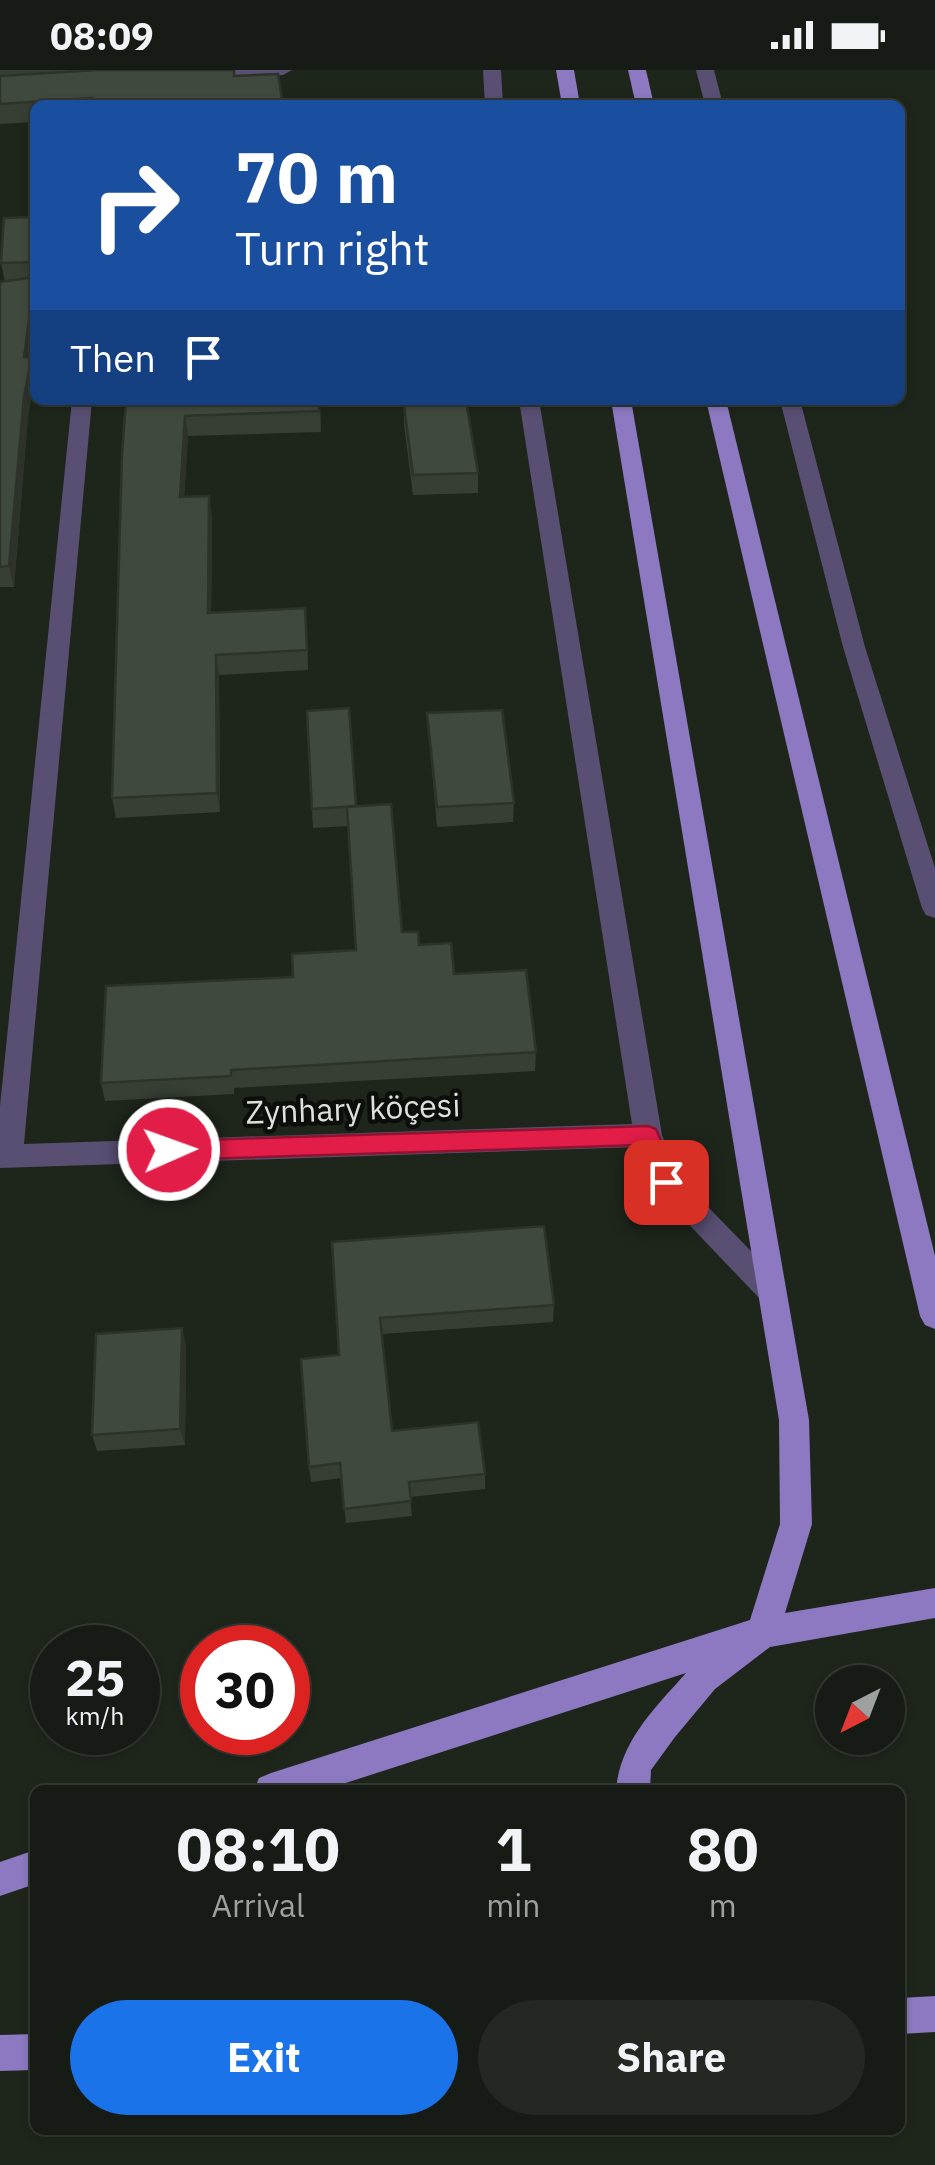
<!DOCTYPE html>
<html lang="en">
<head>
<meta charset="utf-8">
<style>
	:root { --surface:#161c15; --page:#232922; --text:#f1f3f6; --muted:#9ea1a0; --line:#353a34; --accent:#1a73e8 }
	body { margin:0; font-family:"IBM Plex Sans",sans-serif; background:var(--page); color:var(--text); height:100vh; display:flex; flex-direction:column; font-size:38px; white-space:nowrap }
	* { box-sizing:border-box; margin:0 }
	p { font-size:32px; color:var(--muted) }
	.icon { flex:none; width:55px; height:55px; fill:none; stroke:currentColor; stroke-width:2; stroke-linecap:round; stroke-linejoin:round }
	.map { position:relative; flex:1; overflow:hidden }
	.side { position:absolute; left:30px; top:1715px; width:875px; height:350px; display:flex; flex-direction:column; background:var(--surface); border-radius:15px; box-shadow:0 2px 8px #0004,0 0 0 2px var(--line) }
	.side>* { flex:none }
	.hud { position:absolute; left:30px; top:30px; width:875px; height:305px; border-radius:15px; box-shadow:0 2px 8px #0004,0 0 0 2px var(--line); background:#1a4fa0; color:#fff; overflow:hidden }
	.needle { width:65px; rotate:222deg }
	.controls { position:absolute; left:815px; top:1595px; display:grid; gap:20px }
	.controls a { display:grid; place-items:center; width:90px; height:90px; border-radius:50%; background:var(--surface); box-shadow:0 2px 8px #0004,0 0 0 2px var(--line); font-size:50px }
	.speed { position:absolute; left:30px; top:1555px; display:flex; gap:20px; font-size:50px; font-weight:700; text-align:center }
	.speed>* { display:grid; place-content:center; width:130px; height:130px; border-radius:50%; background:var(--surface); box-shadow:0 2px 8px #0004,0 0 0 2px var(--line); line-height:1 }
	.speed small { font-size:25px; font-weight:400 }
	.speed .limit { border:15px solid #d22; background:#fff; color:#111 }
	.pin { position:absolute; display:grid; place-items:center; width:85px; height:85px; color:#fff; margin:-42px; border-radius:20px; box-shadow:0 5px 15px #0006 }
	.me { position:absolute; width:110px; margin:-55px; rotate:88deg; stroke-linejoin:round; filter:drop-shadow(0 0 8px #0008) }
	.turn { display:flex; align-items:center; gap:35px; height:210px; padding:0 40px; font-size:45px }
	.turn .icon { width:130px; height:130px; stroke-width:2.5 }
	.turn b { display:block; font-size:70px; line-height:85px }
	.then { display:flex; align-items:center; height:95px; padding:0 40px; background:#0003; gap:20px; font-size:38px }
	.eta { display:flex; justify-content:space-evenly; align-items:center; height:170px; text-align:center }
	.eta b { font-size:60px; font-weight:800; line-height:70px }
	.button { display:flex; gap:20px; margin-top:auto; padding:20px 40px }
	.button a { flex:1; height:115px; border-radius:60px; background:var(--accent); color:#fff; font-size:40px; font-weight:800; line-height:115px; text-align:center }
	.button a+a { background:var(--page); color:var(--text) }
	.status { display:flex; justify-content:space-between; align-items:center; height:70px; padding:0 50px; background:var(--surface); direction:ltr }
	.status svg { height:28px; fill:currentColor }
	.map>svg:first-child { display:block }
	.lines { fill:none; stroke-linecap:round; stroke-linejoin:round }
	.minor { fill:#584f73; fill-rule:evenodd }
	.primary { fill:#8c79c1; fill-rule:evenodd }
	.wall { fill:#373f35 }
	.shaded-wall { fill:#2d332b }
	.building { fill:#40493e; stroke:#2d332b; stroke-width:2.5 }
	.route { fill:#e11d48; stroke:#92132f; stroke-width:2.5 }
	.labels { text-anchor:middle; stroke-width:9; stroke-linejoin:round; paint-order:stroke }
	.street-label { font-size:32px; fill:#dce1db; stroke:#0b0e0a }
</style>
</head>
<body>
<div class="status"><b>08:09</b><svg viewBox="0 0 49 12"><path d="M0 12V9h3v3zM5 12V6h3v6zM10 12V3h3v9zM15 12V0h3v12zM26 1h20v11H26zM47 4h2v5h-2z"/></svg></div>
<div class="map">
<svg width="935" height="2095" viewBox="0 0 935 2095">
	<rect width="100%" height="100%" fill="#1e261c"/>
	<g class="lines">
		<g class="minor">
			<path d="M195 0H292L283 5 196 10 187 5Z"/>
			<path d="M483 0H501L503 35H485Z"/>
			<path d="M696 0H714L723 35H705Z"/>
			<path d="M72 330H92L24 1074 632 1054 519 330H539L662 1065 677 1105 781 1212 786 1221 781 1230 771 1234 761 1230 656 1120 639 1077 0 1098V1036Z"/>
			<path d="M780 330H800L865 577 935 798V848L926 845 922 838 843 577Z"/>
		</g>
		<g class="primary">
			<path d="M556 0H574L580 35H562Z"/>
			<path d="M628 0H646L654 35H636Z"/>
			<path d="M611 330H631L809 1350 812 1454 785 1543 935 1518V1548L770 1577 715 1619 675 1667 651 1700 650 1720H616C620 1671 655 1638 686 1603L324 1720H254L259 1708 271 1703 750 1550 780 1454 779 1350Z"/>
			<path d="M706 330H726L935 1186V1259L925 1255 920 1246Z"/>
			<path d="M35 1780V1814L0 1826V1792Z"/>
			<path d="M935 1926V1962L900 1964V1928Z"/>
			<path d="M35 1964V2000L0 2001V1965Z"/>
		</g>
	</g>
	<g class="wall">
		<path d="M0 0H234V6L283 35H35V52L0 54Z"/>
		<path d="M35 147V253L30 287 28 346 14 517H0V212H5L1 193Z"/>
		<path d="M126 330H320L321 362 188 366 184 427 212 446 211 542 305 538 307 558 308 600 219 605 220 742 116 748 112 728Z"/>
		<path d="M404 335 478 403V423L413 425 404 355Z"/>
		<path d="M427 643 514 733 513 752 437 757Z"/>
		<path d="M356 736 402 862 454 904 536 982 535 1001 234 1018V1024L105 1031 101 1013 356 880 348 756 313 758 312 739Z"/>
		<path d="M332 1172 554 1235 553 1252 382 1264 392 1361 485 1404V1419L410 1427 412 1446 346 1453 341 1408 311 1412 309 1397 339 1285Z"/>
		<path d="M186 1275 185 1375 97 1381 92 1365Z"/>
	</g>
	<g class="shaded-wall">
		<path d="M35 207V253L28 304 32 287 35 311 28 346 14 517 9 496 24 287Z"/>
		<path d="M185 346 188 366 183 448 180 427Z"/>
		<path d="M209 426 212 446 211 563 208 543Z"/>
		<path d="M216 585 219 605 220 742 217 723Z"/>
		<path d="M182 1258 186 1275 185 1375 180 1359Z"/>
	</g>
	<g class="building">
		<path d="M96 0H234V6L278 4 283 35H93L92 28 0 34V6Z"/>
		<path d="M35 147V205L34 192 1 193 4 148Z"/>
		<path d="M35 207 24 287H32L24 326 9 496 0 497V212Z"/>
		<path d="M126 330H319V341L185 346 180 427 209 426 208 543 305 538 307 580 216 585 217 723 112 728 122 386Z"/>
		<path d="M466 331 478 403 413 405 404 335Z"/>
		<path d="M349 638 356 736 312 739 307 641Z"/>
		<path d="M502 640 514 733 437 737 427 643Z"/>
		<path d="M391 734 402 862H418L419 875 451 873 454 904 526 900 536 982 231 1000V1006L101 1013 106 916 293 907 292 884 356 880 347 737Z"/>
		<path d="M544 1156 554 1235 380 1248 392 1361 478 1352 485 1404 409 1412 411 1431 344 1439 340 1393 309 1397 301 1289 339 1285 332 1172Z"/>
		<path d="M182 1258 180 1359 92 1365 96 1264Z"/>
	</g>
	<path class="route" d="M648 1056 656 1059 659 1066 678 1112 674 1119H658L640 1075 169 1090 161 1087 157 1080 161 1074 169 1071Z"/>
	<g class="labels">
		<g class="street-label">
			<text transform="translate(353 1039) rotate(-2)" y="11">Zynhary köçesi</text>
		</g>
	</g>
</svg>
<div class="controls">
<a><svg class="needle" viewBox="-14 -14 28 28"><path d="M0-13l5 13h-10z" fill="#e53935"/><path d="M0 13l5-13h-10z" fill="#9ea1a0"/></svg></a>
</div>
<div class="speed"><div>25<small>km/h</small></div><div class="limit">30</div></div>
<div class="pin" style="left:666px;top:1112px;background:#d93025"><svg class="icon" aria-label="arrive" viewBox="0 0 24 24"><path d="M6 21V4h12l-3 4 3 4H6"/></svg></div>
<svg class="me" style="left:169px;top:1080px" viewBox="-20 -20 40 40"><circle r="17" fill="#e11d48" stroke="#fff" stroke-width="3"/><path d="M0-11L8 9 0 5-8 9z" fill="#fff"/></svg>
<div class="hud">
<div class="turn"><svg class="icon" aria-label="right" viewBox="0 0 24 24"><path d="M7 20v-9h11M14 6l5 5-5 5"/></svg><div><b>70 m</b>Turn right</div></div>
<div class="then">Then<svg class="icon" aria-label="arrive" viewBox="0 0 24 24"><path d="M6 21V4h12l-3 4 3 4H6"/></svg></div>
</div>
<section class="side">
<div class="eta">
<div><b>08:10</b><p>Arrival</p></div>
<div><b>1</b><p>min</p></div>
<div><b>80</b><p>m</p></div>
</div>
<div class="button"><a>Exit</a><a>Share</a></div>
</section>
</div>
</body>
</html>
